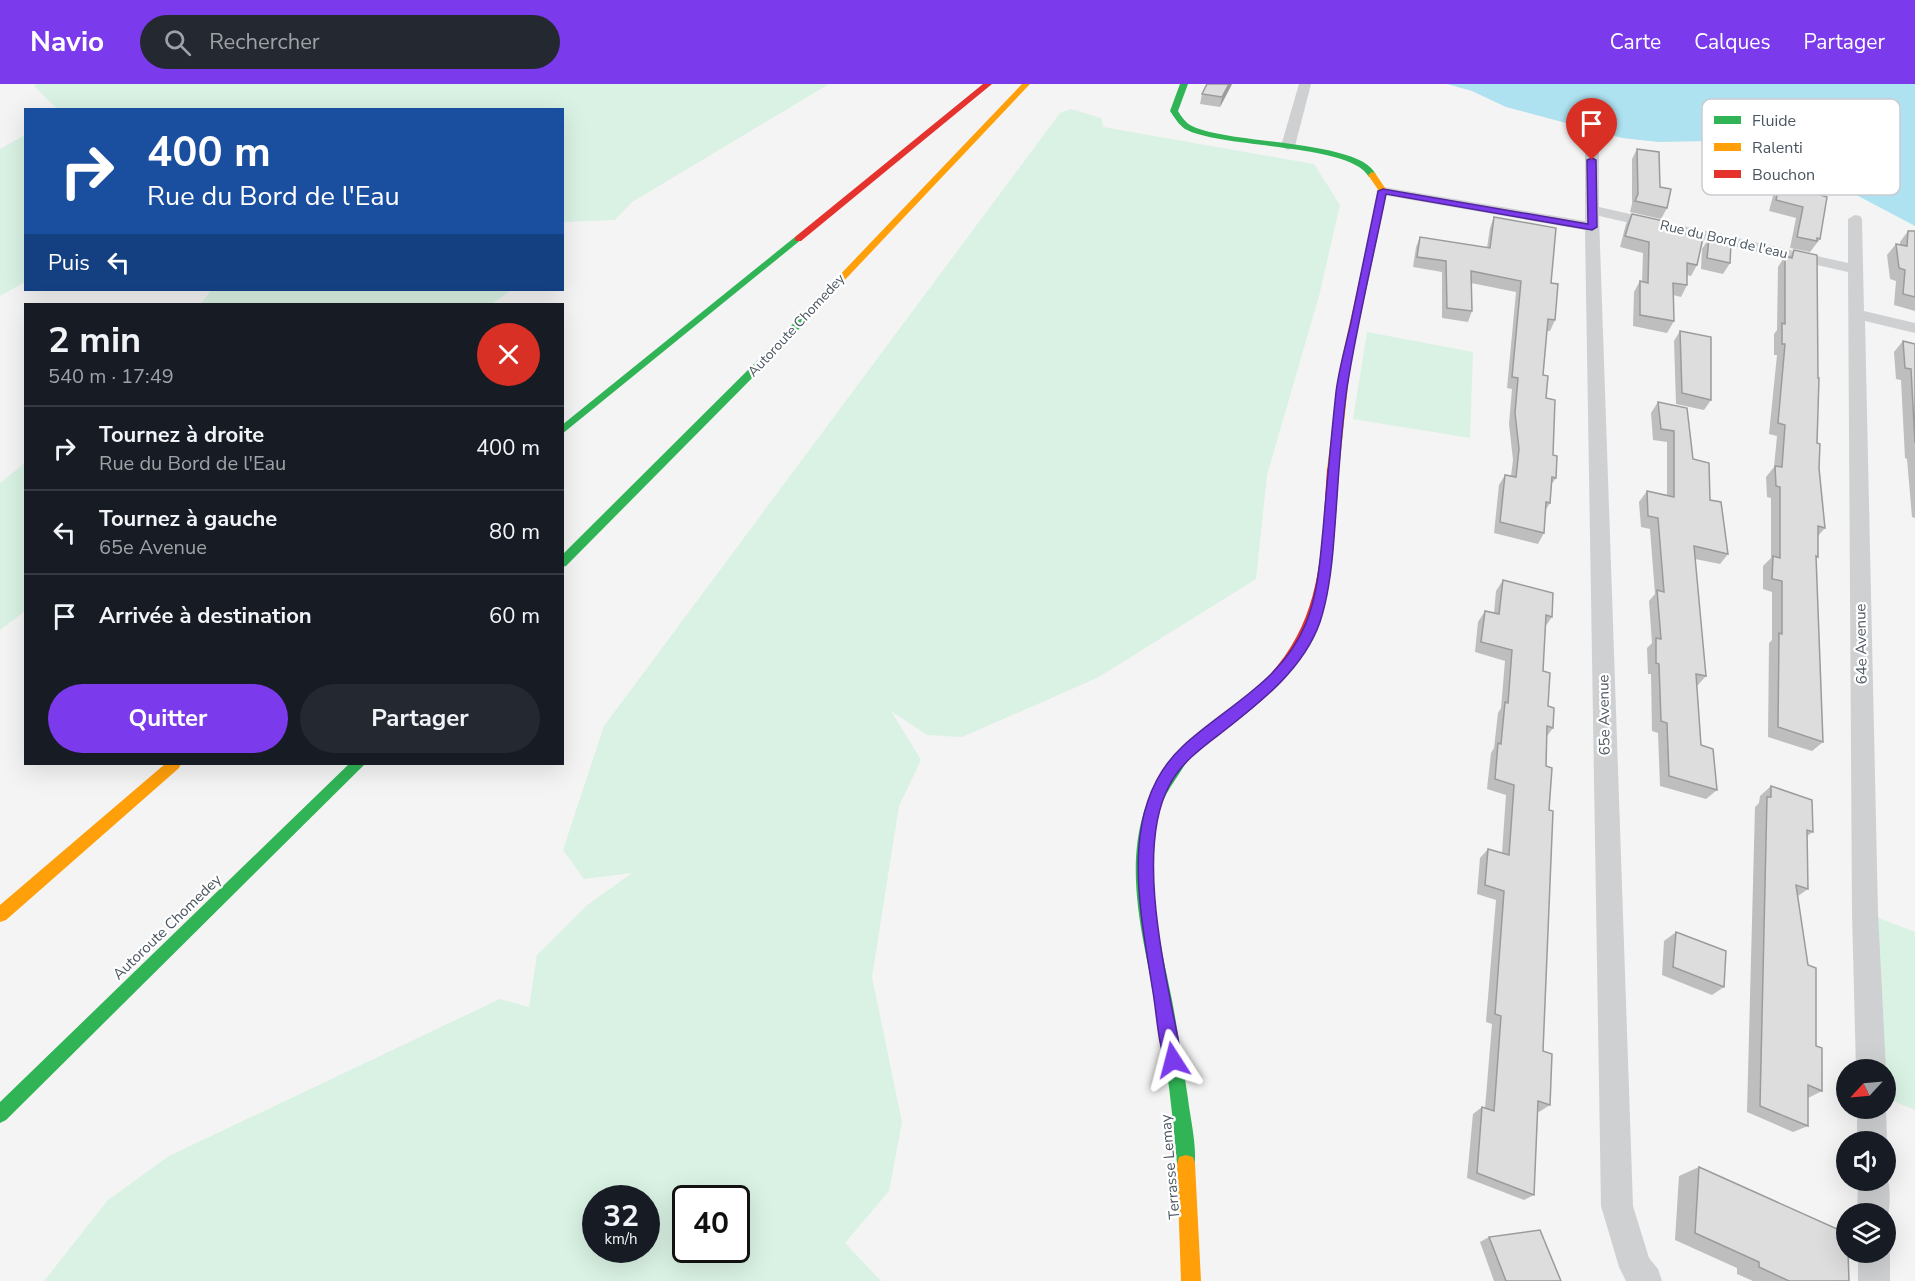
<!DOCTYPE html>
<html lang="fr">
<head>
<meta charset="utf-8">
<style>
	:root { --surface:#171b24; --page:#242831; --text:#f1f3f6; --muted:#9ea1a6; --line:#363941; --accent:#7c3aed }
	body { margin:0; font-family:"Nunito Sans",sans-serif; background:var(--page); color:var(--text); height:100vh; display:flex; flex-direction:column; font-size:22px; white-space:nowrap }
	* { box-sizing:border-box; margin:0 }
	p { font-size:20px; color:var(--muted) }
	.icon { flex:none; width:33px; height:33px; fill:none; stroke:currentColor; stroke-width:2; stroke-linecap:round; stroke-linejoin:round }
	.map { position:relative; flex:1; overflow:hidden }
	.sheet { position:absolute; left:24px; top:219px; width:540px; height:462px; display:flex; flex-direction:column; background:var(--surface); border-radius:0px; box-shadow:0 6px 24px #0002 }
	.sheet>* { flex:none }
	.banner { position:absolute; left:24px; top:24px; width:540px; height:183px; border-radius:0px; box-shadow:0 6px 24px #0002; background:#1a4fa0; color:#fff; overflow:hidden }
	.needle { width:39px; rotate:244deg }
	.fabs { position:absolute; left:1836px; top:975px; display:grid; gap:12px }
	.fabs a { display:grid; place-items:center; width:60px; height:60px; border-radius:50%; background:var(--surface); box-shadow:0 6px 24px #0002; font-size:30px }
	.speed { position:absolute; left:582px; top:1101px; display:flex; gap:12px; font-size:30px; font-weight:700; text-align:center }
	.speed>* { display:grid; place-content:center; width:78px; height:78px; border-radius:50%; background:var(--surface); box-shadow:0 6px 24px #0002; line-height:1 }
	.speed small { font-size:15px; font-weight:400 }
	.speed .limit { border:3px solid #111; border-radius:9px; background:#fff; color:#111 }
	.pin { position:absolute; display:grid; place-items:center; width:51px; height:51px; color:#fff; margin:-62px -26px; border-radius:50% 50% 50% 0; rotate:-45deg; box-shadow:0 0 6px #0007 }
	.pin .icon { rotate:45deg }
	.me { position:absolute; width:66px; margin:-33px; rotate:351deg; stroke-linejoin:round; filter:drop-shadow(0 0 4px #0008) }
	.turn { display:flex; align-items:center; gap:21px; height:126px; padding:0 24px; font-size:27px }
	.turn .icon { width:78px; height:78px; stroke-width:2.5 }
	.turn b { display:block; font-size:42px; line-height:51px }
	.then { display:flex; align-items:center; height:57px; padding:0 24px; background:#0003; gap:12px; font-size:22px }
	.round { display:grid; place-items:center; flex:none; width:63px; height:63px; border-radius:32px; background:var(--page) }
	.headline { display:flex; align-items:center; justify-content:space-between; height:102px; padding:0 24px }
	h1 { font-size:36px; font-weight:700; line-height:45px }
	.button { display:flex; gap:12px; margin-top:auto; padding:12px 24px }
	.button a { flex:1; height:69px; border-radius:36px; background:var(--accent); color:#fff; font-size:24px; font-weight:700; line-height:69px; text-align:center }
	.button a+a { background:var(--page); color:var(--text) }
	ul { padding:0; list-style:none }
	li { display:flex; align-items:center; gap:18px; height:84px; padding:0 24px; border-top:2px solid var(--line) }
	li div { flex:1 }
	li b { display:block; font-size:22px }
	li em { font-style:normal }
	header { display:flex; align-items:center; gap:36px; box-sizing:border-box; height:84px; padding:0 30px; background:var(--accent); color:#fff }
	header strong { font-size:28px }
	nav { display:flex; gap:33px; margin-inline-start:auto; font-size:21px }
	.search { width:420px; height:54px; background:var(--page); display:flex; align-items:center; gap:15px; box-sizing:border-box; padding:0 21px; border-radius:33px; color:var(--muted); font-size:22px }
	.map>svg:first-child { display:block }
	.green { fill:#d9f2e3; fill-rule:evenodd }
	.water { fill:#aee2f0 }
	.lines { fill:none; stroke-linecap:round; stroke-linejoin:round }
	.street { fill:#ced0d2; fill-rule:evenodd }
	.fast { fill:#30b455; fill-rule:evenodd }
	.slow { fill:#ff9f0a; fill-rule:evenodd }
	.jam { fill:#e5322d; fill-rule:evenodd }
	.wall { fill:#bebebf }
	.shaded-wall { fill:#9b9b9b }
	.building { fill:#ddddde; stroke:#9b9b9b; stroke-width:1.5 }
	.route { fill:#7c3aed; stroke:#51269a; stroke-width:1.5 }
	.labels { text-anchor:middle; stroke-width:4.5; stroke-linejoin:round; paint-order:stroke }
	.far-street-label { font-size:14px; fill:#4a5661; stroke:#fff }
	.street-label { font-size:15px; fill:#4a5661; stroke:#fff }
	.key { fill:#fff; stroke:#c9ccd0; stroke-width:1.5 }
	.key-label { font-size:16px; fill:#4a5661 }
</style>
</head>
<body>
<header>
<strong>Navio</strong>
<div class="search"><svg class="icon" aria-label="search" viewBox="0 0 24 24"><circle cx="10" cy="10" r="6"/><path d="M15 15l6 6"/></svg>Rechercher</div>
<nav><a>Carte</a><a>Calques</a><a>Partager</a></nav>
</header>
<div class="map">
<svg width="1915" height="1197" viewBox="0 0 1915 1197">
	<rect width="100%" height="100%" fill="#f4f4f4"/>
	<g class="green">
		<path d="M36 0H829L632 118 615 136 563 138 562 26H58L34 2Z"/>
		<path d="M1071 25 1101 34 1103 43 1314 80 1340 121 1319 212 1267 391 1256 495 1097 594 962 653 927 651 891 627 921 676 899 722 872 893 902 1038 889 1107 845 1159 881 1197H44L108 1116 169 1072 500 915 529 923 537 871 586 822 632 789 584 795 563 766 604 642 1060 29ZM596 1114H646V1166H596ZM686 1114H736V1166H686Z"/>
		<path d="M25 51V198L0 212V65Z"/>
		<path d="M211 206H511L492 220H201Z"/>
		<path d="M1367 248 1473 268 1470 354 1353 335Z"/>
		<path d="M25 379V527L0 546V399Z"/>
		<path d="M1865 829 1915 848V1026L1886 1014V986Z"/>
	</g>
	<path class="water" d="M1447 0H1915V142L1824 94 1748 69 1709 57 1659 58 1622 54 1506 23 1472 7Z"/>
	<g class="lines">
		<g class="street">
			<path d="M1299 0H1311L1295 62 1288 66 1281 62Z"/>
			<path d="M1592 55 1599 59V123L1848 179V135L1855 131 1860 132 1862 135 1864 227 1915 239V249L1865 237 1878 829 1886 986H1856L1852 829 1848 188 1599 132 1633 1122 1649 1174 1658 1185 1662 1197H1626L1619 1183 1601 1122 1585 146 1383 111 1376 107 1383 103 1585 137V59Z"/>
			<path d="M1886 1021 1887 1058 1886 1062V1058H1857V1024H1886Z"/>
			<path d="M1886 1089C1891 1102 1891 1124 1886 1138V1130H1857L1858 1096H1886Z"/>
			<path d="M1886 1157 1890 1168V1197H1858V1168H1886Z"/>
		</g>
		<g class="fast">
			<path d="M1180 0H1188L1178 27C1181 32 1185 38 1190 41 1225 61 1361 55 1376 91L1369 93C1351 59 1222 65 1185 45 1179 41 1174 33 1170 27Z"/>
			<path d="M795 153 802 155 562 350V341Z"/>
			<path d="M835 196 843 198 769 277 566 482 562 483V471L761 273Z"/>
			<path d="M1183 665 1188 667 1190 671C1180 692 1164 707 1158 731 1142 791 1160 856 1172 916 1178 948 1183 981 1188 1015 1190 1033 1199 1070 1193 1087L1186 1089 1179 1087 1177 1080C1173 1031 1167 983 1159 935 1147 869 1124 797 1143 731 1150 706 1164 687 1178 667Z"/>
			<path d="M349 680H365L6 1036 0 1039V1018Z"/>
		</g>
		<g class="slow">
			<path d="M1022 0H1030L841 200H835V196Z"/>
			<path d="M1372 88 1375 89 1387 107 1350 283 1339 385 1333 389 1327 385 1340 283 1379 107 1368 91Z"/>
			<path d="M165 680H181L179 684 6 836 0 838V821Z"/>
			<path d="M1186 1071 1193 1073 1195 1080 1201 1197H1181L1177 1080 1179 1073Z"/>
		</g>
		<g class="jam">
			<path d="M983 0H992L801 157H795V153Z"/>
			<path d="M1333 381 1339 385C1333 472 1334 548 1266 612 1242 635 1213 653 1188 675L1183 677 1178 675 1176 671 1178 667C1203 645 1233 627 1257 604 1324 541 1321 470 1327 385Z"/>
		</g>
	</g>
	<g class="wall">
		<path d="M1207 0H1232L1220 23 1200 20 1202 10Z"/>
		<path d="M1637 65 1660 103 1667 124 1661 135 1630 128 1632 120V75Z"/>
		<path d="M1780 97 1806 103 1808 101 1820 155 1810 168 1790 164 1796 134 1769 127 1774 108Z"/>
		<path d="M1632 130 1663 145 1697 181 1691 192 1687 191V201L1681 213 1673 211 1674 237 1667 249 1633 242 1634 208 1640 197 1642 198 1643 169 1620 163 1626 140Z"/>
		<path d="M1494 133 1551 199 1555 236 1550 247H1547L1543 291 1556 394 1551 401 1550 419 1545 427 1544 449 1538 460 1494 449 1499 401 1505 391 1511 392 1513 376 1509 340 1512 305 1507 304 1516 208 1471 199 1472 227 1468 238 1442 234V188L1413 183 1416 163 1420 153 1487 164 1490 144Z"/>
		<path d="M1908 147H1915V227L1894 221 1896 197 1890 195 1887 171 1896 160 1900 161V158Z"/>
		<path d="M1709 154 1730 179 1723 190 1701 185 1702 165Z"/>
		<path d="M1794 166 1817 359 1825 444 1818 452V473L1816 475 1823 658 1812 667 1768 653 1769 559 1772 556V508L1763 505V482L1771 474V414L1767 413 1766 393 1774 383 1777 352 1769 350 1777 271H1774V250L1777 246 1778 183 1785 172 1789 173Z"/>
		<path d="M1680 247 1711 316 1704 326 1676 320 1674 257Z"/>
		<path d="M1903 257 1915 260V434L1912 433 1907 375 1905 374 1901 296 1896 295 1894 268Z"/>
		<path d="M1658 318 1693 375 1710 416 1728 470 1720 480 1695 475 1706 592 1697 602 1701 661 1717 706 1706 715 1660 702 1658 649 1652 647 1651 590H1648L1647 564 1652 559 1649 517 1655 510 1650 445 1641 443 1639 418 1647 407 1667 411V358L1653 356 1651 329Z"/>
		<path d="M1503 496 1552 533 1545 543 1543 587 1548 622 1553 644 1547 652 1546 682 1549 726 1543 967 1550 1021 1539 1028 1538 1027 1534 1111 1524 1116 1467 1094 1473 1030 1482 1023 1485 1024 1492 940 1486 938 1496 816 1477 810 1480 774 1488 765 1502 769 1506 711 1487 705 1491 669 1494 664 1498 629 1501 624 1505 577 1475 568 1478 538 1485 527 1494 529 1496 507Z"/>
		<path d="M1771 702 1813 748 1807 752 1808 805 1798 812 1822 1007 1808 1014V1042L1793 1048 1747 1028 1755 723 1759 719 1760 712Z"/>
		<path d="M1676 848 1724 903 1712 911 1662 891 1664 857Z"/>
		<path d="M1699 1083 1849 1197H1753L1737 1190V1184L1675 1156 1679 1092Z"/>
		<path d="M1489 1153 1561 1197H1494L1480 1158Z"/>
	</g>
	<path class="shaded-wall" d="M1229 0H1232L1220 23 1222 13Z"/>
	<g class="building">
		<path d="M1207 0H1229L1222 13 1202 10Z"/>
		<path d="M1637 65 1659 68 1660 103 1671 105 1667 124 1635 117 1638 110Z"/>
		<path d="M1780 97 1807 103 1808 101 1816 102 1817 110 1827 113 1820 155 1817 154V157L1797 153 1803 123 1776 116Z"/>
		<path d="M1632 130 1664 137 1663 145 1703 154 1697 181 1687 179V201L1673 199 1674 237 1640 231V197L1648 199 1649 158 1625 152Z"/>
		<path d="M1494 133 1556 144 1551 199 1558 200 1555 236 1548 235 1543 291 1548 292 1546 314 1555 316 1553 371 1557 372 1556 394 1552 393 1550 419 1546 418 1544 449 1500 438 1505 391 1516 393 1519 365 1515 329 1518 294 1512 293 1521 197 1471 187 1472 227 1447 224 1446 177 1417 173 1420 153 1490 164Z"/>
		<path d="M1908 147H1915V213L1903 210 1905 186 1899 184 1896 160 1907 162Z"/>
		<path d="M1709 154 1731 159 1730 179 1707 174Z"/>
		<path d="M1794 166 1817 171 1818 294H1819L1817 359 1820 360 1819 384 1825 444 1818 442V473L1816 472 1823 658 1778 643 1779 549 1782 550V497L1772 495 1773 472 1780 474V403L1776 402 1775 382 1782 383 1785 341 1778 339 1785 260H1782V239L1785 240V172L1792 174Z"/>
		<path d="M1680 247 1711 253V316L1682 309Z"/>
		<path d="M1903 257 1915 260V359L1911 285 1905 284Z"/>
		<path d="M1658 318 1687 324 1693 375 1709 379 1710 416 1721 418 1728 470 1694 462 1706 592 1696 590 1701 661 1713 665 1717 706 1669 692 1667 639 1661 637 1659 580 1656 579V554L1661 555 1657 506 1664 508 1658 434 1648 432 1647 407 1674 413V347L1661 345Z"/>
		<path d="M1503 496 1553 509 1552 533 1546 531 1543 587 1550 589 1548 622 1554 624 1553 644 1547 642 1546 682 1552 684 1549 726 1553 727 1543 967 1552 970 1550 1021 1538 1017 1534 1111 1477 1089 1482 1023 1494 1027 1501 932 1495 930 1504 807 1485 801 1488 765 1509 771 1514 701 1495 695 1498 659 1501 660 1505 618 1508 619 1512 566 1481 558 1485 527 1499 530Z"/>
		<path d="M1771 702 1812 716 1813 748 1807 746 1808 805 1796 801 1808 881 1816 884V962L1822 964V1007L1808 1001V1042L1760 1022 1767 713H1771Z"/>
		<path d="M1676 848 1726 867 1724 903 1673 883Z"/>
		<path d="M1699 1083 1846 1149V1168H1848L1849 1197H1789L1759 1183V1178L1695 1149Z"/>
		<path d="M1540 1146 1561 1197H1506L1489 1153Z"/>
	</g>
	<path class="route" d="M1592 74 1596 76 1597 143 1592 146 1386 110C1373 175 1357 239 1347 304 1340 354 1338 405 1334 454 1332 482 1329 511 1320 538 1304 584 1262 617 1225 646 1204 662 1181 678 1169 702 1133 770 1169 902 1182 976L1179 982 1173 984 1167 982C1157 958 1157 928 1152 902 1140 825 1117 723 1183 662 1225 623 1283 597 1306 539 1318 510 1320 476 1323 446 1327 400 1331 354 1336 308 1339 284 1346 261 1351 238 1360 194 1369 151 1378 107L1383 105 1588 140 1587 76Z"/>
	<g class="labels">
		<g class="far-street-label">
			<text transform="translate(1724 155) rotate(13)" y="5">Rue du Bord de l'eau</text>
			<text transform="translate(796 241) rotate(-47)" y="5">Autoroute Chomedey</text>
		</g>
		<g class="street-label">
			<text transform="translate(1861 560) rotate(-91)" y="5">64e Avenue</text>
			<text transform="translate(1604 631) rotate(-91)" y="5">65e Avenue</text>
			<text transform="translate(167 843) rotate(-44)" y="5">Autoroute Chomedey</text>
			<text transform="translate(1170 1083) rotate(-95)" y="5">Terrasse Lemay</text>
		</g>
	</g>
	<rect x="1702" y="15" width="198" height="96" rx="9" class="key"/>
	<rect x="1714" y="32" width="27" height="8" fill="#30b455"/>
	<rect x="1714" y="59" width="27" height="8" fill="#ff9f0a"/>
	<rect x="1714" y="86" width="27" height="8" fill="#e5322d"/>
	<g class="key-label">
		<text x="1752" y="42">Fluide</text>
		<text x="1752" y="69">Ralenti</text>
		<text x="1752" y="96">Bouchon</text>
	</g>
</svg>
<div class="fabs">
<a><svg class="needle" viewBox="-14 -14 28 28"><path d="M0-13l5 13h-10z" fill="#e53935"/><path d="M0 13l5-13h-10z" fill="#9ea1a6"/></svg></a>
<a><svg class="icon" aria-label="sound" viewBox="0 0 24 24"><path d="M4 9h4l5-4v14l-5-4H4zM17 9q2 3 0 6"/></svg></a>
<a><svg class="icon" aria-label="layers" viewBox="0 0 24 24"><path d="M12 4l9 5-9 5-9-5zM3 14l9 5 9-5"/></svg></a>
</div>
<div class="speed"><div>32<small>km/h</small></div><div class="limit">40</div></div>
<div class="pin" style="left:1592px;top:76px;background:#d93025"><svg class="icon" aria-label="arrive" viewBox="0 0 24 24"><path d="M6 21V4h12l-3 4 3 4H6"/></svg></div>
<svg class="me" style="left:1173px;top:976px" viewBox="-20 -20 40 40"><path d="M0-17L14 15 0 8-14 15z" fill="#7c3aed" stroke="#fff" stroke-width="4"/></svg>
<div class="banner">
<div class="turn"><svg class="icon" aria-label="right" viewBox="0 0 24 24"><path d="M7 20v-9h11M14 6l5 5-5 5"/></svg><div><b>400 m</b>Rue du Bord de l'Eau</div></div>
<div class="then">Puis<svg class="icon" aria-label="left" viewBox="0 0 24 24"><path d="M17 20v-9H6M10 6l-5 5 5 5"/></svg></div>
</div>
<section class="sheet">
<div class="headline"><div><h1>2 min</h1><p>540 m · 17:49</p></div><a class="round" style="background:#d93025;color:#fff"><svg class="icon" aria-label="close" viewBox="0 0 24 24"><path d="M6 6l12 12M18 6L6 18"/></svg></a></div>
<ul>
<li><svg class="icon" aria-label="right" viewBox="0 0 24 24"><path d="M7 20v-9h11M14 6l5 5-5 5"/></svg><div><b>Tournez à droite</b><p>Rue du Bord de l'Eau</p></div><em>400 m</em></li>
<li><svg class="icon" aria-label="left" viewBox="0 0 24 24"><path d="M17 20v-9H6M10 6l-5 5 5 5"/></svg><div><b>Tournez à gauche</b><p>65e Avenue</p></div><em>80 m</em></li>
<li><svg class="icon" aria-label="arrive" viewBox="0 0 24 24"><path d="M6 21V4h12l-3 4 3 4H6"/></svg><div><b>Arrivée à destination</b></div><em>60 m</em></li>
</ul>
<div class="button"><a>Quitter</a><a>Partager</a></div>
</section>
</div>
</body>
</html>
